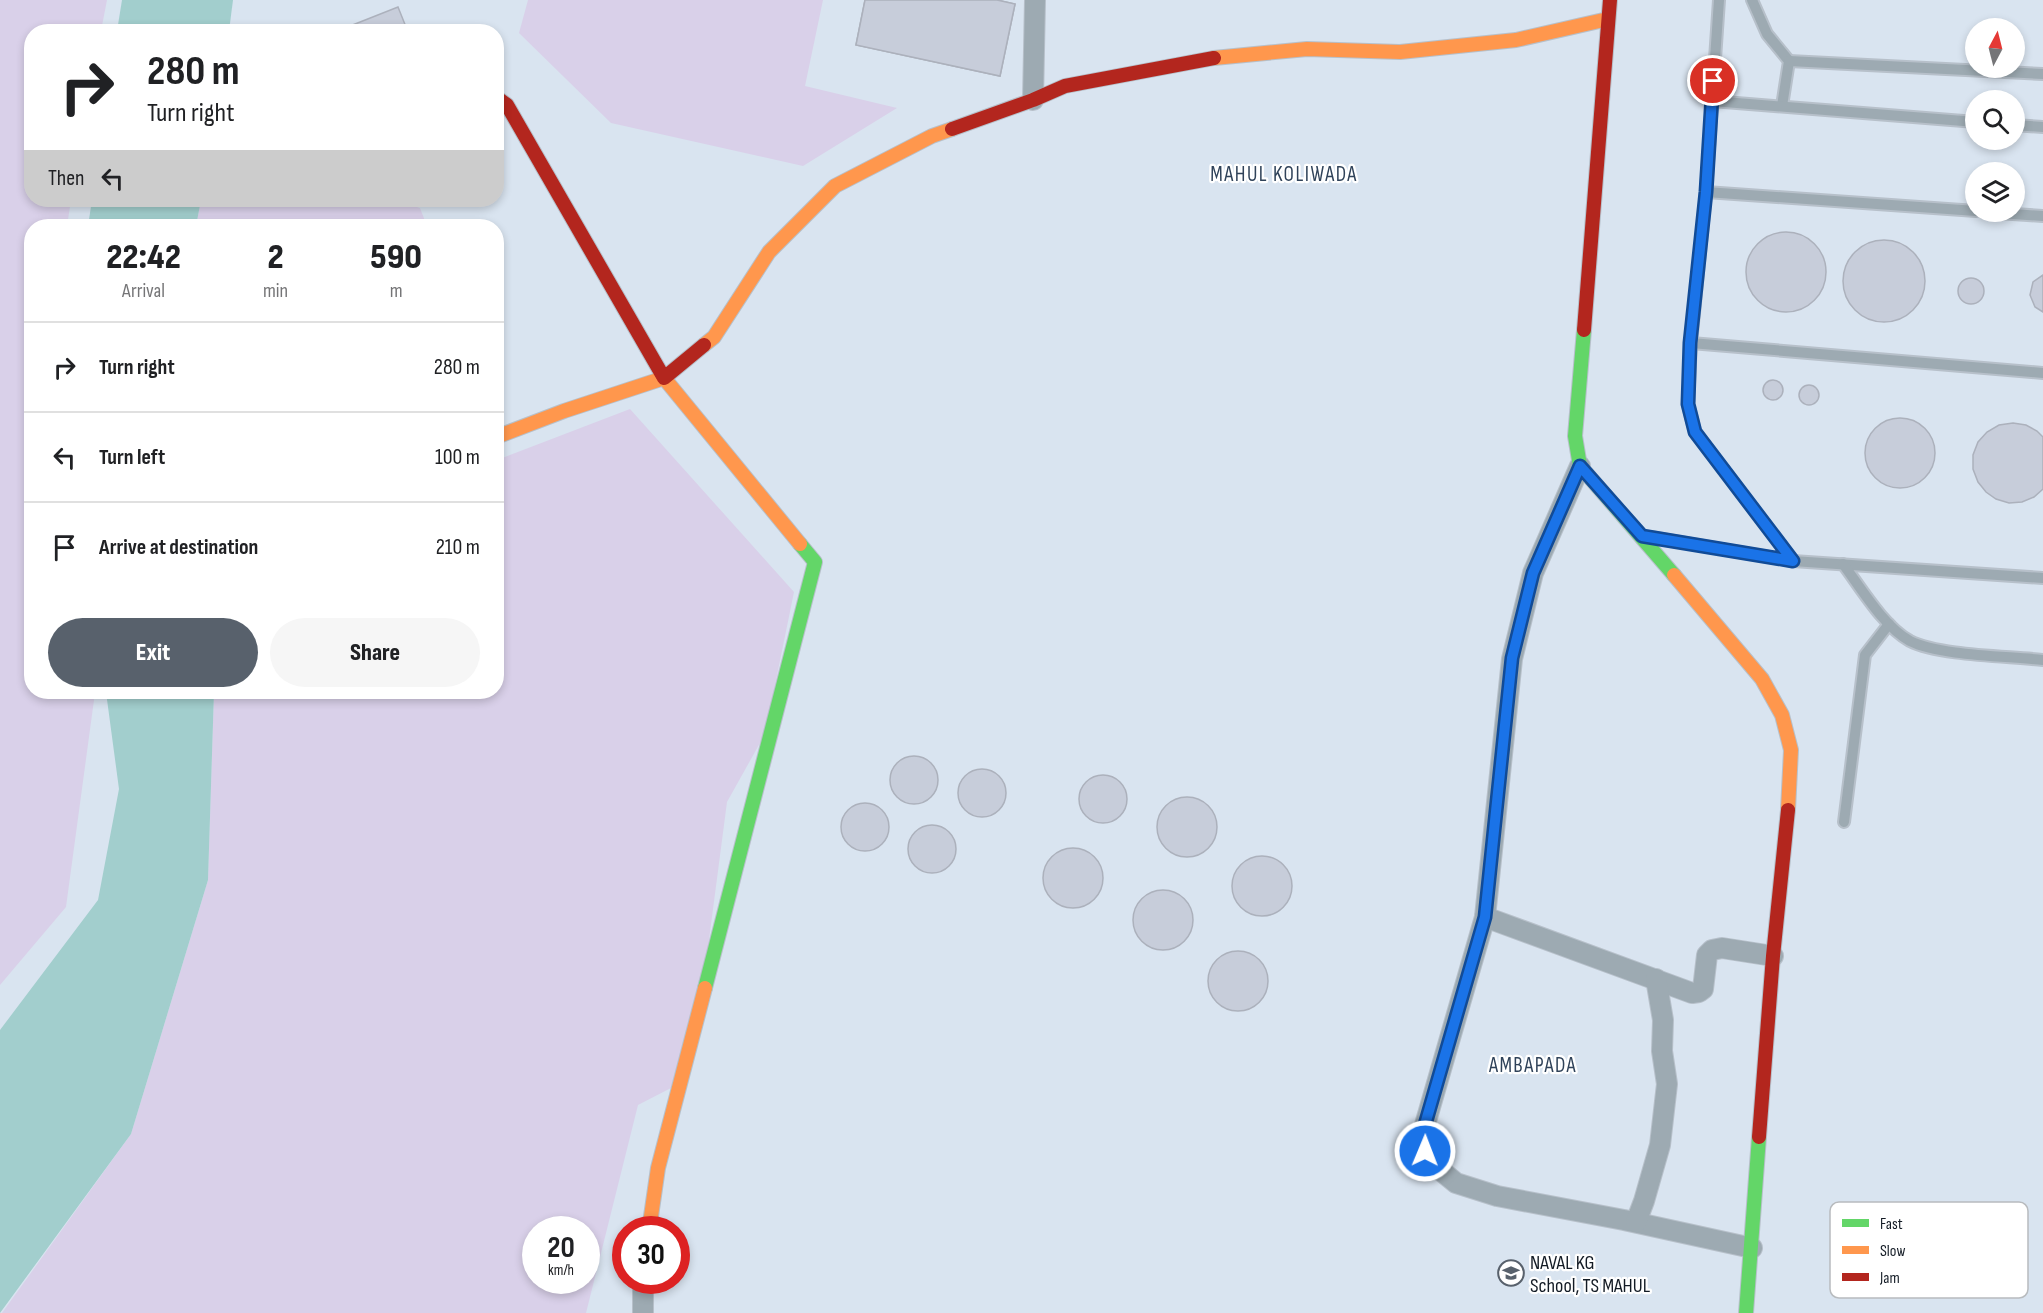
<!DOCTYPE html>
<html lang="en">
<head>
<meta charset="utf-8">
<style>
	:root { --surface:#fff; --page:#f6f6f6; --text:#202124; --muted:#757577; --line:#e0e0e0; --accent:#58616c }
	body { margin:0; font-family:"Sofia Sans Condensed",sans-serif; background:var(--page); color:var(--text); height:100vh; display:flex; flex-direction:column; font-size:22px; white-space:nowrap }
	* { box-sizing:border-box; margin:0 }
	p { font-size:20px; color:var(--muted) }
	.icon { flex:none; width:33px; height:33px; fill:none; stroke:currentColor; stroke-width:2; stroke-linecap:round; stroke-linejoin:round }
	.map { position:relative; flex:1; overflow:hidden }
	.side { position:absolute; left:24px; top:219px; width:480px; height:480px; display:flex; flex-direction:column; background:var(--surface); border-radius:24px; box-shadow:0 3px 9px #0003 }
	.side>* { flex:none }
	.banner { position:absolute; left:24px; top:24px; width:480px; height:183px; border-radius:24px; box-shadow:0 3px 9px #0003; background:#fff; color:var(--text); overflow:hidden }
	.needle { width:39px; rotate:7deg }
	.tools { position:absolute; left:1965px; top:18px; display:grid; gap:12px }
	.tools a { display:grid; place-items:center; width:60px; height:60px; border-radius:50%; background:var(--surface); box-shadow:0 3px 9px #0003; font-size:30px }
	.speed { position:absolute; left:522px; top:1216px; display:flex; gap:12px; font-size:30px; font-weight:700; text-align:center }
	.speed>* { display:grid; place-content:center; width:78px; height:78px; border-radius:50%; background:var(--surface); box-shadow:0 3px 9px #0003; line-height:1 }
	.speed small { font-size:15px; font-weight:400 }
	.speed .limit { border:9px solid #d22; background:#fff; color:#111 }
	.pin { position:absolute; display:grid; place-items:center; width:51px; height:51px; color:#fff; margin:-26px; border:3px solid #fff; border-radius:50%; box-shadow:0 2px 6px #0007 }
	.me { position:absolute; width:66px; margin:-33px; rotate:1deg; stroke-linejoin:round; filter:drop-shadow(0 0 4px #0008) }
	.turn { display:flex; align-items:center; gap:21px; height:126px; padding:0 24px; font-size:27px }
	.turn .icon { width:78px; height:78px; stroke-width:2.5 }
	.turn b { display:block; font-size:42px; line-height:51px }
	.then { display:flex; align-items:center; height:57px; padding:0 24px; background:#0003; gap:12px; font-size:22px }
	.eta { display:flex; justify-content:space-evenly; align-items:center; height:102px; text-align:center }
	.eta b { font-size:36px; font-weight:800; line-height:42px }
	.button { display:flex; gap:12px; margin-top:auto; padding:12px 24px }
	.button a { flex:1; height:69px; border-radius:36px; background:var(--accent); color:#fff; font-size:24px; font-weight:800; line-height:69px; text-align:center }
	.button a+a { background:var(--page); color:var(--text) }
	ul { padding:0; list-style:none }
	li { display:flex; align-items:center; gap:18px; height:90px; padding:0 24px; border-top:2px solid var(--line) }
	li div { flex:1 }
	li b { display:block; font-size:22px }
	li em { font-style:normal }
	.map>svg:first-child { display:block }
	.green { fill:#d9d0e9; fill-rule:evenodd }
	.water { fill:#a2cecd }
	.building { fill:#c7cdda; stroke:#acb1bc; stroke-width:1.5; fill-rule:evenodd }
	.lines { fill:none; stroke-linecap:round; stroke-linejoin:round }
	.lane-casing { stroke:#b7c0ca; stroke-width:14 }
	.street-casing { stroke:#b7c0ca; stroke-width:22 }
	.fast-casing { stroke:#b7c0ca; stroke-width:16 }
	.slow-casing { stroke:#b7c0ca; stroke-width:16 }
	.jam-casing { stroke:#b7c0ca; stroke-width:16 }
	.lane { stroke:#9daab2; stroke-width:10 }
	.street { stroke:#9daab2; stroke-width:20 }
	.fast { stroke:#63d668; stroke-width:14 }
	.slow { stroke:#ff974d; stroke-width:14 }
	.jam { stroke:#b3261e; stroke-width:14 }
	.route-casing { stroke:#114b97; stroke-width:15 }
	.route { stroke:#1a73e8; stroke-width:10 }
	.labels { text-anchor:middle; stroke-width:4.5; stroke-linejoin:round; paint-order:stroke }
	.poi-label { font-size:20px; fill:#131b25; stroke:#fff; text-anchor:start }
	.neighbourhood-label { font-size:21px; letter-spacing:1.5px; fill:#2f4259; stroke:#fff }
	.key { fill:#fff; stroke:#b8bbbe; stroke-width:1.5 }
	.key-label { font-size:16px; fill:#131b25 }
</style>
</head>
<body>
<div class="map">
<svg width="2043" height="1313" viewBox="0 0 2043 1313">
	<rect width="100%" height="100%" fill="#d9e4f0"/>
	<g class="green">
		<path d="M0 0H107L101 31 32 32V200H71L67 226H32V692H93L94 700 66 907 0 985Z"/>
		<path d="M528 0H823L805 86 897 108 803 166 611 123 519 33Z"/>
		<path d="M219 200H396L420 208 427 226H196L200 204Z"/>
		<path d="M630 409 794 592 765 734 727 802 707 955 671 1088 638 1105 586 1313H2L131 1134 208 880 214 692H496L497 460ZM536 1230H586V1281H536Z"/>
	</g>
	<g class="water">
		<path d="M122 0H233L229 31H117Z"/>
		<path d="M92 200H201L196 226H88Z"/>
		<path d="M106 692H214L208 880 131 1134 0 1313V1030L98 900 119 789Z"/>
	</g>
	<g class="building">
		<path d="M865 0H997L1015 4 1000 76 856 45ZM894 4 919 9 913 33 888 27ZM964 15 989 21 984 44 959 38Z"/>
		<path d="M865 0H997L1015 4 1000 76 856 45Z"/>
		<path d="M398 7 408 32H352L350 26Z"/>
		<circle cx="1786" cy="272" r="40"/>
		<circle cx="1884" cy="281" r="41"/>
		<path d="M2043 275V312L2035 307 2030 295 2033 282Z"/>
		<circle cx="1971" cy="291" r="13"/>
		<circle cx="1773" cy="390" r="10"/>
		<circle cx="1809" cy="395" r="10"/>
		<circle cx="1900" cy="453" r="35"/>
		<path d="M2013 423 2026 425 2037 431 2043 437V489L2034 497 2022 502 2009 503 1996 499 1986 492 1978 482 1973 469V455L1978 442 1987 432 1999 425Z"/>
		<circle cx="914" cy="780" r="24"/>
		<circle cx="982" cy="793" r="24"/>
		<circle cx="1103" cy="799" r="24"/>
		<circle cx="1187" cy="827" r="30"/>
		<circle cx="865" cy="827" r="24"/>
		<circle cx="932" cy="849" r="24"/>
		<circle cx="1073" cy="878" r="30"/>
		<circle cx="1262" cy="886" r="30"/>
		<circle cx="1163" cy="920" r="30"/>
		<circle cx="1238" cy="981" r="30"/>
	</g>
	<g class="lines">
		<g class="lane-casing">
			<g id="lane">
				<path d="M1719 0 1706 192 1691 343 1688 404 1695 432 1793 561"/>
				<path d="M1752 0 1767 34 1789 61 1782 106"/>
				<path d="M1789 61 2043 74"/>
				<path d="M1712 101 1976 122"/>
				<path d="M2014 125 2043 127"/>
				<path d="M1706 192 1976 211"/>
				<path d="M1984 212 2043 216"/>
				<path d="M1691 343 2043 373"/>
				<path d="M1650 537 1793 561 2043 578"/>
				<path d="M1843 564C1861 588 1884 627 1910 641 1940 656 2008 656 2043 660"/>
				<path d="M1844 822 1865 655 1889 624"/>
			</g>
		</g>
		<g class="street-casing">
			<g id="street">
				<path d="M1033 100 1035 0"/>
				<path d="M1580 466 1533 573 1512 659 1485 917 1424 1128 1425 1151 1434 1165 1456 1183 1497 1196 1624 1220 1752 1248"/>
				<path d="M1485 917 1692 993 1699 992 1703 989 1707 955 1712 950 1722 948 1773 956"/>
				<path d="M1636 1222 1644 1201 1660 1145 1667 1084 1662 1051 1663 1020 1656 979"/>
				<path d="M643 1313V1281"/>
			</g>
		</g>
		<g class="fast-casing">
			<g id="fast">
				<path d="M1584 330 1575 436 1580 466 1674 575"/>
				<path d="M705 988 815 562 800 544"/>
				<path d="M1746 1313 1759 1137"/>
			</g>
		</g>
		<g class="slow-casing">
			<g id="slow">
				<path d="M1214 58 1307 49 1400 52 1516 40 1608 19"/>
				<path d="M704 345 714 337 769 252 835 186 932 136 952 129"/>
				<path d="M496 437 564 411 664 378 800 544"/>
				<path d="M1674 575 1762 679 1782 715 1791 750 1788 810"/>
				<path d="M649 1230 658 1168 705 988"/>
			</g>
		</g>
		<g class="jam-casing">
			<g id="jam">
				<path d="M496 97 507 105 664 378 704 345"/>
				<path d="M952 129 1033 100 1065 86 1214 58"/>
				<path d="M1584 330 1610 0"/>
				<path d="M1759 1137 1773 956 1788 810"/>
			</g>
		</g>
		<use href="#lane" class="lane"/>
		<use href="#street" class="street"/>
		<use href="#fast" class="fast"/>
		<use href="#slow" class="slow"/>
		<use href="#jam" class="jam"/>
	</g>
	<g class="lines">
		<g class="route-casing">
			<path id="route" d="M1425 1151 1424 1128 1485 917 1512 658 1533 573 1580 466 1642 536 1793 561 1695 432 1688 404 1690 343 1706 192 1713 81"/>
		</g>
		<use href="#route" class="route"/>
	</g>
	<defs>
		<g id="university-ring" transform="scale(1.35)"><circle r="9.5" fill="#fff" stroke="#58616c" stroke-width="1.5"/><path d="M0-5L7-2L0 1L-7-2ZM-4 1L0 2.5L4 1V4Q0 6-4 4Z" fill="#58616c"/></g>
	</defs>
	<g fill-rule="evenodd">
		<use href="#university-ring" x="1511" y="1273"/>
	</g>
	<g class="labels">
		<g class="poi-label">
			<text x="1530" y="1269">NAVAL KG<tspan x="1530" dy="23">School, TS MAHUL</tspan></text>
		</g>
		<g class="neighbourhood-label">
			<text x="1284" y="181">MAHUL KOLIWADA</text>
			<text x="1533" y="1072">AMBAPADA</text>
		</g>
	</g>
	<rect x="1830" y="1202" width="198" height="96" rx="9" class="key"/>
	<rect x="1842" y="1219" width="27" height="8" fill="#63d668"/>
	<rect x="1842" y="1246" width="27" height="8" fill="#ff974d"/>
	<rect x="1842" y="1273" width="27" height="8" fill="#b3261e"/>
	<g class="key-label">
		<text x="1880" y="1229">Fast</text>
		<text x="1880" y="1256">Slow</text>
		<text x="1880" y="1283">Jam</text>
	</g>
</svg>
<div class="tools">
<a><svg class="needle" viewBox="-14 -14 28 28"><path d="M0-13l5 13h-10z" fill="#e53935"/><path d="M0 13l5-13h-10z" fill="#757577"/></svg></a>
<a><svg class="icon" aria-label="search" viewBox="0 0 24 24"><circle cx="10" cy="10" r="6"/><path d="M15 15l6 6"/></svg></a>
<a><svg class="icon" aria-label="layers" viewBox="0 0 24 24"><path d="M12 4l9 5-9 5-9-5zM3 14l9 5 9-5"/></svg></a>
</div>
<div class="speed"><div>20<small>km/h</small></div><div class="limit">30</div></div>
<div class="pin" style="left:1713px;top:81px;background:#d93025"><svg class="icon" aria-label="arrive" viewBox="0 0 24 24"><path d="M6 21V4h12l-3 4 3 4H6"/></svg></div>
<svg class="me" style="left:1425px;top:1151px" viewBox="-20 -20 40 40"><circle r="17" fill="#1a73e8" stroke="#fff" stroke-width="3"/><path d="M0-11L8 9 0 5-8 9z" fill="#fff"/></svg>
<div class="banner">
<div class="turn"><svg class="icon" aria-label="right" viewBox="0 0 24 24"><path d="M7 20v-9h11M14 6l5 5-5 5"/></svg><div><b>280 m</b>Turn right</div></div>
<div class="then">Then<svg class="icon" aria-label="left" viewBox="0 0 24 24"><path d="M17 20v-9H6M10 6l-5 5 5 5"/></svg></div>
</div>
<section class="side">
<div class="eta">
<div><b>22:42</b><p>Arrival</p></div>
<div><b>2</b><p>min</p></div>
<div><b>590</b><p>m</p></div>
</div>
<ul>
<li><svg class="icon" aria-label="right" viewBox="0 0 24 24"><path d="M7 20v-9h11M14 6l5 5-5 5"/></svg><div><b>Turn right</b></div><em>280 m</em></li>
<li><svg class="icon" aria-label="left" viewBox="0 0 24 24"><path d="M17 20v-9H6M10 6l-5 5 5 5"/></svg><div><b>Turn left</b></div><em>100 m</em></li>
<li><svg class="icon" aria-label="arrive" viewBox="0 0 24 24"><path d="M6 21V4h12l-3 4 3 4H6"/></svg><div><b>Arrive at destination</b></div><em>210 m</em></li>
</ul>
<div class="button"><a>Exit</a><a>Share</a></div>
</section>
</div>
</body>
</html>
